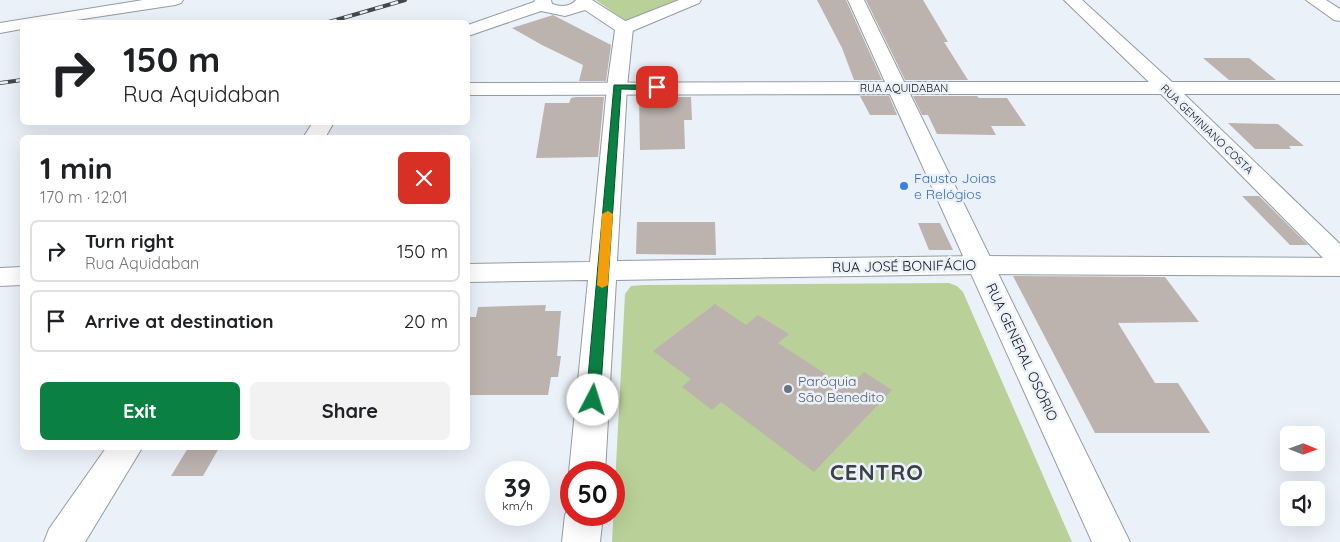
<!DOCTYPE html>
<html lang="en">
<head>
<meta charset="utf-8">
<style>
	:root { --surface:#fff; --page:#f2f2f2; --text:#202124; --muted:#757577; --line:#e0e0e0; --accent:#0b8043 }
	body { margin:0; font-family:Quicksand,sans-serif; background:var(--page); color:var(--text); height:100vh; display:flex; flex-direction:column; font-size:19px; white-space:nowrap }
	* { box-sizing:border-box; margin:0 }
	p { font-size:16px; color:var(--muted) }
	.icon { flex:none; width:28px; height:28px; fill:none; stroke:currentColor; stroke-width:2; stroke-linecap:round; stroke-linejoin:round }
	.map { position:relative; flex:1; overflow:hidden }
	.sheet { position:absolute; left:20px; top:135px; width:450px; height:315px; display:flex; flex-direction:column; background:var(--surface); border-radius:8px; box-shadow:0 5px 20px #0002 }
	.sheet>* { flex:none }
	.guide { position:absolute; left:20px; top:20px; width:450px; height:105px; border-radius:8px; box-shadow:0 5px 20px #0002; background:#fff; color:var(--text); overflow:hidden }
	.needle { width:32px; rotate:91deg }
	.tools { position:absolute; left:1280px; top:426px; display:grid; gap:10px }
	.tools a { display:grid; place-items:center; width:45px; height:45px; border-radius:8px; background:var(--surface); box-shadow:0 5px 20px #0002; font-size:25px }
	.speed { position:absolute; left:485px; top:461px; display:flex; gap:10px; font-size:25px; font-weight:700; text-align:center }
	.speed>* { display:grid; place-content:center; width:65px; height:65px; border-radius:50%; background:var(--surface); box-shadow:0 5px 20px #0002; line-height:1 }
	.speed small { font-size:12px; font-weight:400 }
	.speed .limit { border:8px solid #d22; background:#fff; color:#111 }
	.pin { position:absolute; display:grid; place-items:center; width:42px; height:42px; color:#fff; margin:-21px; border-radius:10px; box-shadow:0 2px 8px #0006 }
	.me { position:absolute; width:55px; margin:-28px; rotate:5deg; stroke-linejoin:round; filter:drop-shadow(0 0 4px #0008) }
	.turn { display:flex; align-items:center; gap:18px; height:105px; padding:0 20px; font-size:22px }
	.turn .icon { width:65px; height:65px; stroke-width:2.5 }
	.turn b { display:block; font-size:35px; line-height:42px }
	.round { display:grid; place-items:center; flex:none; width:52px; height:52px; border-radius:8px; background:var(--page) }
	.headline { display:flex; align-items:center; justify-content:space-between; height:85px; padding:0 20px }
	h1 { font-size:30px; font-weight:700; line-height:38px }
	.cta { display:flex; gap:10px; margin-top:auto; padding:10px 20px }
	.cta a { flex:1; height:58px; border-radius:8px; background:var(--accent); color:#fff; font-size:20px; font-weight:700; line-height:58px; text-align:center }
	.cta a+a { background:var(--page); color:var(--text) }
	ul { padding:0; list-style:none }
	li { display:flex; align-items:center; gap:15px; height:62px; margin:0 10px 8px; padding:0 10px; border:2px solid var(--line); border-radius:8px }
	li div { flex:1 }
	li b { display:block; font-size:19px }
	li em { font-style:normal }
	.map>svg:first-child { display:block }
	.green { fill:#b9d198 }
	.building { fill:#bcb2ae }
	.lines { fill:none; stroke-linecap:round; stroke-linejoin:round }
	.minor-casing { stroke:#959ba2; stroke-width:2 }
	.major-casing { stroke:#959ba2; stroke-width:2 }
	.minor { fill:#fff; fill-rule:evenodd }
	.major { fill:#fff; fill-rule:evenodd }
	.rail-casing { stroke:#44474b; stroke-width:4 }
	.rail { stroke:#ebf1f9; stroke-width:2.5; stroke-dasharray:8; stroke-linecap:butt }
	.route { fill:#0b8043; stroke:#07532c }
	.slow { fill:#f59e0b }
	.shop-dot { fill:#3f7fe0; stroke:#ebf1f9; stroke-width:2 }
	.worship-dot { fill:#6b7280; stroke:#ebf1f9; stroke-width:2 }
	.labels { text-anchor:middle; stroke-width:5; stroke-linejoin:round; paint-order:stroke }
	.far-street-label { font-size:11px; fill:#111316; stroke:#ebf1f9 }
	.shop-label { font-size:14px; fill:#366cbe; stroke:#ebf1f9; text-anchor:start }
	.street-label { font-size:14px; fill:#111316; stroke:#ebf1f9 }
	.worship-label { font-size:14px; fill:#5b616d; stroke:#ebf1f9; text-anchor:start }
	.near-district-label { font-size:22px; font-weight:bold; letter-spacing:1px; fill:#3c4147; stroke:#ebf1f9 }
</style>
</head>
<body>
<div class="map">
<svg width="1340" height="542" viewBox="0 0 1340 542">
	<rect width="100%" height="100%" fill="#ebf1f9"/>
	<g class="green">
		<path d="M596 0H680L626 21Z"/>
		<path d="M949 283 957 286 963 292 1072 542H612L625 294 631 286 643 285Z"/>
	</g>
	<g class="building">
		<path d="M817 0H846L882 80H854L842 48Z"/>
		<path d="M866 0H923L948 42H944L968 80H905Z"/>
		<path d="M553 15 611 45 606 81H579L583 65 542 45 512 28Z"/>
		<path d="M1203 58H1249L1276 80H1229Z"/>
		<path d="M860 96H889L897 115H870Z"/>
		<path d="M913 96H977L979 98H1007L1026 126H991L996 135 937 134 928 115H922Z"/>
		<path d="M576 97H604L598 157 536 158 545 103H569L571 98Z"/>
		<path d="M639 97H691L692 120H684L685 149 640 150Z"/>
		<path d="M1228 123 1278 124 1304 146H1289L1291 149H1255Z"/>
		<path d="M1242 196H1259L1308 245H1290Z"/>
		<path d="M637 222H715L716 255 636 254Z"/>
		<path d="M918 223H940L953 250H929Z"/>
		<path d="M1013 276 1165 277 1199 322 1118 323 1155 383H1178L1210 433H1095Z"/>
		<path d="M715 304 746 325 758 315 789 334 778 343 847 388 864 372 892 390 814 472 721 402 712 410 682 387 691 379 653 351Z"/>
		<path d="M546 305 545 311H561L557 356H561L558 377H551L548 395H468V317H476L478 307Z"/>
		<path d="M188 448H219L203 476H171Z"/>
	</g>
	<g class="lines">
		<g class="minor-casing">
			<g id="minor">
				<path d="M143 0H183L181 3 175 5 63 22H22V29L0 33V23Z"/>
				<path d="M679 0H701L699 3 630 32 624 33 618 32 615 28 618 24Z"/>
				<path d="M848 0H864L904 82H1149L1064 0H1082L1172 82H1340V94H1184L1340 244V268L1330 265 1161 94H910L1130 542H1092L890 94 468 95V83L885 82Z"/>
				<path d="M1306 0H1326L1340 9V21L1334 20Z"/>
			</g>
		</g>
		<g class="major-casing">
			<g id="major">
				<path d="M535 0H551L552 4C561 7 570 7 576 0H592L630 24 633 28 627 87 617 261 980 256 1340 258V276L980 274 616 280 605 472H571V476L569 472 588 280 468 282V264L590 262 607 87 615 30 585 10 565 16 541 11 468 36V25L534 2Z"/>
				<path d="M313 122H334L325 138H303Z"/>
				<path d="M22 267V285L0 286V268Z"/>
				<path d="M106 448H142L85 542H44L49 529Z"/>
				<path d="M571 503V515H603L600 542H562L565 515Z"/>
			</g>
		</g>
		<use href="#minor" class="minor"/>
		<use href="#major" class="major"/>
		<g class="rail-casing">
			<g id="rail">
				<path d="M329 22 405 0"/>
				<path d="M0 83 22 80"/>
			</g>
		</g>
		<use href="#rail" class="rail"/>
	</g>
	<path class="route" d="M614 85H657L661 87 657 90 621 89 600 400 598 403 593 405 588 403 586 400Z"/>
	<path class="slow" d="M608 211 613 214 608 285 602 288 597 285 602 214Z"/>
	<circle class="shop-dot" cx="904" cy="186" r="5"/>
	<circle class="worship-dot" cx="788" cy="389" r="5"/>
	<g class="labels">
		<g class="far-street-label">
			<text x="904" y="92">RUA AQUIDABAN</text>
			<text transform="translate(1207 129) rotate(44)" y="4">RUA GEMINIANO COSTA</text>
		</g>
		<g class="shop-label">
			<text x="914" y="183">Fausto Joias<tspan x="914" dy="16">e Relógios</tspan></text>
		</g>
		<g class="street-label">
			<text transform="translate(904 266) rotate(-1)" y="5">RUA JOSÉ BONIFÁCIO</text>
			<text transform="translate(1022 352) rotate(65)" y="5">RUA GENERAL OSÓRIO</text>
		</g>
		<g class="worship-label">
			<text x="798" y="386">Paróquia<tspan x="798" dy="16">São Benedito</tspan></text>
		</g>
		<g class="near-district-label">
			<text x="877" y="480">CENTRO</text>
		</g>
	</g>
</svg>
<div class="tools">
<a><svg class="needle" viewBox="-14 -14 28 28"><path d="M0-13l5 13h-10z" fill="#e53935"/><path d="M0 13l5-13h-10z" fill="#757577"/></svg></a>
<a><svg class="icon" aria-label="sound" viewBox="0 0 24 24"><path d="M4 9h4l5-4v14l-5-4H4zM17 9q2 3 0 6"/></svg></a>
</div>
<div class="speed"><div>39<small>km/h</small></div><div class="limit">50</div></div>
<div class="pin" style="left:657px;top:87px;background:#d93025"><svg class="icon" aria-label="arrive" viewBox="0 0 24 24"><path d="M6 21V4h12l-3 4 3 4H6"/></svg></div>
<svg class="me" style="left:593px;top:400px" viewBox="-20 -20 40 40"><circle r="19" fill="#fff"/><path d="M0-13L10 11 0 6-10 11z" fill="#0b8043"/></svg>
<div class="guide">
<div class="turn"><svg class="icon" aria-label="right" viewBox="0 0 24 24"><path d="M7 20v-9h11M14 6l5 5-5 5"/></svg><div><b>150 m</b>Rua Aquidaban</div></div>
</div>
<section class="sheet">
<div class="headline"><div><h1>1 min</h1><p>170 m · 12:01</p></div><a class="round" style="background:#d93025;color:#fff"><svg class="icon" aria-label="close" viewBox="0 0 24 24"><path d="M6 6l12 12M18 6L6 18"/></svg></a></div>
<ul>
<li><svg class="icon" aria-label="right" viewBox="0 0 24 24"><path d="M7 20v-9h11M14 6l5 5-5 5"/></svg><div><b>Turn right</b><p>Rua Aquidaban</p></div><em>150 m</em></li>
<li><svg class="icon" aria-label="arrive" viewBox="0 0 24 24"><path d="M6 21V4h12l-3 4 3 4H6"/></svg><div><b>Arrive at destination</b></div><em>20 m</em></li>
</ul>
<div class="cta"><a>Exit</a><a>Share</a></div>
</section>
</div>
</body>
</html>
